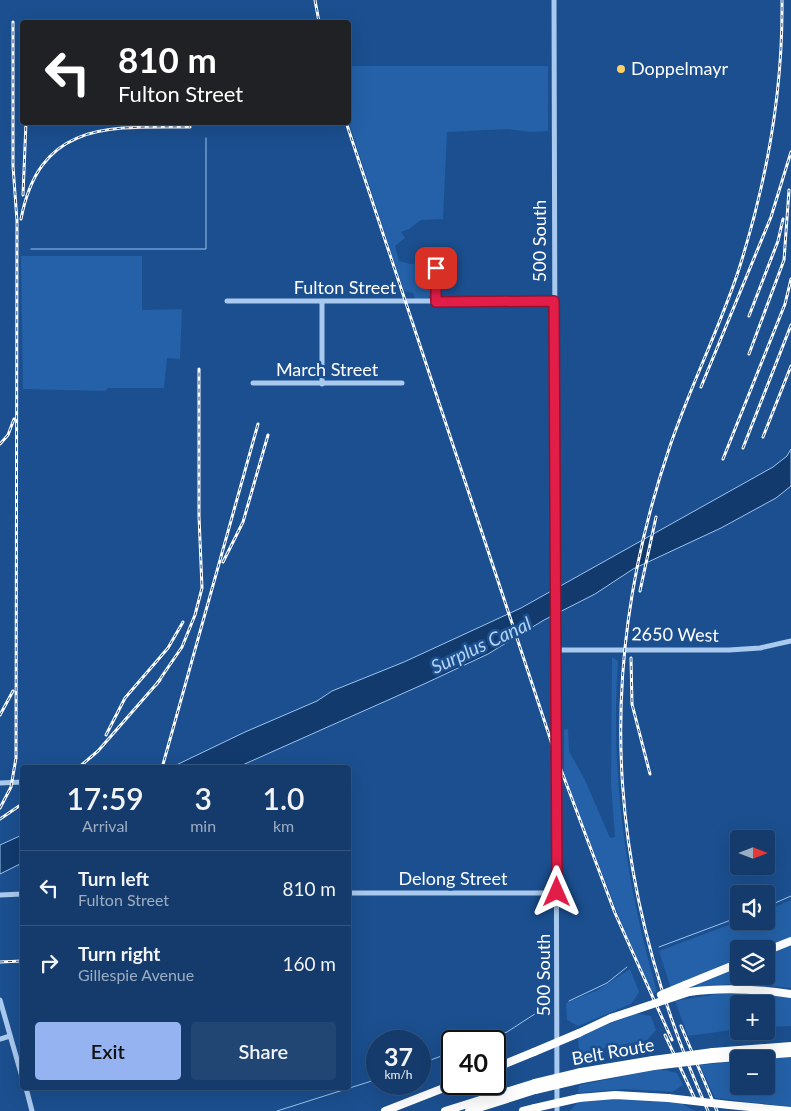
<!DOCTYPE html>
<html lang="en">
<head>
<meta charset="utf-8">
<style>
	:root { --surface:#143b6b; --page:#214673; --text:#f1f3f6; --muted:#9dadc1; --line:#33557e; --accent:#95b2f1 }
	body { margin:0; font-family:Lato,sans-serif; background:var(--page); color:var(--text); height:100vh; display:flex; flex-direction:column; font-size:19px; white-space:nowrap }
	* { box-sizing:border-box; margin:0 }
	p { font-size:16px; color:var(--muted) }
	.icon { flex:none; width:28px; height:28px; fill:none; stroke:currentColor; stroke-width:2; stroke-linecap:round; stroke-linejoin:round }
	.map { position:relative; flex:1; overflow:hidden }
	.details { position:absolute; left:20px; top:765px; width:331px; height:325px; display:flex; flex-direction:column; background:var(--surface); border-radius:5px; box-shadow:0 5px 20px #0002,0 0 0 1px var(--line) }
	.details>* { flex:none }
	.hud { position:absolute; left:20px; top:20px; width:331px; height:105px; border-radius:5px; box-shadow:0 5px 20px #0002,0 0 0 1px var(--line); background:#202124; color:#fff; overflow:hidden }
	.needle { width:32px; rotate:90deg }
	.buttons { position:absolute; left:730px; top:830px; display:grid; gap:10px }
	.buttons a { display:grid; place-items:center; width:45px; height:45px; border-radius:5px; background:var(--surface); box-shadow:0 5px 20px #0002,0 0 0 1px var(--line); font-size:25px }
	.speed { position:absolute; left:366px; top:1030px; display:flex; gap:10px; font-size:25px; font-weight:700; text-align:center }
	.speed>* { display:grid; place-content:center; width:65px; height:65px; border-radius:50%; background:var(--surface); box-shadow:0 5px 20px #0002,0 0 0 1px var(--line); line-height:1 }
	.speed small { font-size:12px; font-weight:400 }
	.speed .limit { border:2px solid #111; border-radius:8px; background:#fff; color:#111 }
	.pin { position:absolute; display:grid; place-items:center; width:42px; height:42px; color:#fff; margin:-21px; border-radius:10px; box-shadow:0 2px 8px #0006 }
	.me { position:absolute; width:55px; margin:-28px; rotate:0deg; stroke-linejoin:round; filter:drop-shadow(0 0 4px #0008) }
	.turn { display:flex; align-items:center; gap:18px; height:105px; padding:0 15px; font-size:22px }
	.turn .icon { width:65px; height:65px; stroke-width:2.5 }
	.turn b { display:block; font-size:35px; line-height:42px }
	.eta { display:flex; justify-content:space-evenly; align-items:center; height:85px; text-align:center }
	.eta b { font-size:30px; font-weight:600; line-height:35px }
	.action { display:flex; gap:10px; margin-top:auto; padding:10px 15px }
	.action a { flex:1; height:58px; border-radius:5px; background:var(--accent); color:#111; font-size:20px; font-weight:600; line-height:58px; text-align:center }
	.action a+a { background:var(--page); color:var(--text) }
	ul { padding:0; list-style:none }
	li { display:flex; align-items:center; gap:15px; height:75px; padding:0 15px; border-top:1px solid var(--line) }
	li div { flex:1 }
	li b { display:block; font-size:19px }
	li em { font-style:normal }
	.map>svg:first-child { display:block }
	.green { fill:#2461a8 }
	.water { fill:#123a6d; stroke:#9cc4f0 }
	.lines { fill:none; stroke-linecap:round; stroke-linejoin:round }
	.stream { stroke:#9cc4f0; stroke-width:1 }
	.minor { stroke:#a9c9ee; stroke-width:5 }
	.highway { stroke:#fff; stroke-width:8 }
	.rail-casing { stroke:#fff; stroke-width:3 }
	.rail { stroke:#1b4f8f; stroke-width:1; stroke-dasharray:4; stroke-linecap:butt }
	.highway-bridge { stroke:#fff; stroke-width:8 }
	.route-casing { stroke:#92132f; stroke-width:12 }
	.route { stroke:#e11d48; stroke-width:9 }
	.poi-dot { fill:#ffd166; stroke:#1b4f8f; stroke-width:2 }
	.labels { text-anchor:middle; stroke-width:5; stroke-linejoin:round; paint-order:stroke }
	.poi-label { font-size:18px; fill:#fff; stroke:#1b4f8f; text-anchor:start }
	.street-label { font-size:18px; fill:#fff; stroke:#1b4f8f }
	.water-label { font-size:19px; font-style:italic; fill:#b5d3f5; stroke:#1b4f8f }
</style>
</head>
<body>
<div class="map">
<svg width="791" height="1111" viewBox="0 0 791 1111">
	<rect width="100%" height="100%" fill="#1b4f8f"/>
	<g class="green">
		<path d="M349 66H548V131L530 132 508 129 447 132 443 219 421 220 409 229 401 232 405 238 395 246 399 261 410 264 427 263 430 265 431 294 428 298 415 299 413 293 404 291 349 123Z"/>
		<path d="M21 256H142V310L182 309 180 359 167 358 164 388H108L105 391 23 389Z"/>
		<path d="M612 657 618 661C610 775 626 884 657 992L653 994 623 927 564 774V730L568 729 569 751 585 780 610 838 615 837 611 784Z"/>
		<path d="M791 900V937L765 949H739V960L671 989 659 951 739 921H766V911Z"/>
		<path d="M791 944V988L738 983 687 989 739 967V976H766V955Z"/>
		<path d="M630 969 639 992 631 1004 578 1026 567 1020 566 1003 598 990Z"/>
		<path d="M736 991 791 997V1026L766 1027V1004H739V1029L688 1036 675 1001Z"/>
		<path d="M634 1013 651 1016 656 1030 647 1040 579 1053 578 1037Z"/>
		<path d="M791 1057V1107L715 1098 700 1065 739 1061V1086H766V1059H760Z"/>
		<path d="M660 1069 677 1073 683 1085 672 1092 625 1089 578 1093 579 1085Z"/>
		<path d="M627 1098 679 1102 695 1111H570L578 1102Z"/>
	</g>
	<g class="water">
		<path d="M791 449V486L776 498 721 528 633 569 595 594 544 620 488 654 424 684 238 767 170 768 245 732 317 701 332 691 404 662 521 608 773 467 787 456Z"/>
		<path d="M22 835V863L0 874V845Z"/>
	</g>
	<g class="lines">
		<g class="stream">
			<path d="M31 249H206V138"/>
			<path d="M766 907 791 896"/>
			<path d="M659 947 739 917"/>
			<path d="M569 1001 607 983 627 967"/>
			<path d="M482 1041 507 1032 544 1008"/>
			<path d="M420 1064 452 1052"/>
			<path d="M277 1111 378 1079"/>
		</g>
		<g class="minor">
			<path d="M554 0 557 1111"/>
			<path d="M436 267V302"/>
			<path d="M227 301H554"/>
			<path d="M322 302V384"/>
			<path d="M253 383H402"/>
			<path d="M557 650H729L760 648 791 641"/>
			<path d="M0 783 22 782"/>
			<path d="M349 893H557"/>
			<path d="M0 895 22 894"/>
			<path d="M0 1000 22 1077"/>
			<path d="M0 1039 10 1036"/>
			<path d="M26 1088 32 1111"/>
		</g>
		<g class="highway">
			<path d="M766 951 791 941"/>
			<path d="M685 985 739 963"/>
			<path d="M689 992C723 987 757 989 791 994"/>
			<path d="M579 1033 611 1018"/>
			<path d="M713 1052 791 1046"/>
			<path d="M712 1059 791 1053"/>
			<path d="M495 1068 534 1052"/>
			<path d="M581 1072 653 1060"/>
			<path d="M582 1079 654 1066"/>
			<path d="M579 1098 615 1095 668 1098"/>
			<path d="M729 1105 791 1111"/>
			<path d="M385 1111 454 1084"/>
			<path d="M445 1111 535 1083"/>
			<path d="M469 1111 535 1090"/>
			<path d="M523 1111 535 1108"/>
		</g>
		<g class="rail-casing">
			<g id="rail">
				<path d="M315 0 319 22"/>
				<path d="M26 22V21"/>
				<path d="M346 122 557 759 615 913 672 1040"/>
				<path d="M23 195 26 122"/>
				<path d="M21 219C40 120 110 127 190 127"/>
				<path d="M749 316 778 241 783 219"/>
				<path d="M749 354 784 260 789 190"/>
				<path d="M701 387 771 217 791 152"/>
				<path d="M763 437 791 366"/>
				<path d="M0 444 8 435 14 419"/>
				<path d="M743 448 791 325"/>
				<path d="M723 459 785 304 791 279"/>
				<path d="M223 562 243 522 268 435"/>
				<path d="M640 591 656 517"/>
				<path d="M631 658 632 704 650 774"/>
				<path d="M156 685 182 647 195 615 202 588 199 516V369"/>
				<path d="M0 715 13 691"/>
				<path d="M106 735 125 698 168 648 183 622"/>
				<path d="M78 768 98 751 160 680"/>
				<path d="M162 768 258 424"/>
				<path d="M0 808 11 787 16 758 17 221 13 166V22"/>
				<path d="M0 819 22 804"/>
				<path d="M0 962 22 961"/>
				<path d="M681 1026 717 1111"/>
				<path d="M665 1035 695 1099"/>
				<path d="M708 1111C610 891 591 679 669 449 689 389 718 332 738 272 766 185 783 92 782 0"/>
			</g>
		</g>
		<use href="#rail" class="rail"/>
		<g class="highway-bridge">
			<path d="M661 995 685 985"/>
			<path d="M611 1018 689 992"/>
			<path d="M534 1052 579 1033"/>
			<path d="M653 1060 713 1052"/>
			<path d="M654 1066 712 1059"/>
			<path d="M535 1083 581 1072"/>
			<path d="M535 1090 582 1079"/>
			<path d="M668 1098 729 1105"/>
			<path d="M535 1108 579 1098"/>
		</g>
	</g>
	<g class="lines">
		<g class="route-casing">
			<path id="route" d="M436 268V302L554 301 557 892"/>
		</g>
		<use href="#route" class="route"/>
	</g>
	<circle class="poi-dot" cx="621" cy="69" r="5"/>
	<g class="labels">
		<g class="poi-label">
			<text x="631" y="75">Doppelmayr</text>
		</g>
		<g class="street-label">
			<text transform="translate(540 241) rotate(-90)" y="6">500 South</text>
			<text x="345" y="294">Fulton Street</text>
			<text x="327" y="376">March Street</text>
			<text transform="translate(675 635) rotate(1)" y="6">2650 West</text>
			<text x="453" y="885">Delong Street</text>
			<text transform="translate(544 975) rotate(-90)" y="6">500 South</text>
			<text transform="translate(613 1052) rotate(-10)" y="6">Belt Route</text>
		</g>
		<g class="water-label">
			<text transform="translate(481 645) rotate(-25)" y="7">Surplus Canal</text>
		</g>
	</g>
</svg>
<div class="buttons">
<a><svg class="needle" viewBox="-14 -14 28 28"><path d="M0-13l5 13h-10z" fill="#e53935"/><path d="M0 13l5-13h-10z" fill="#9dadc1"/></svg></a>
<a><svg class="icon" aria-label="sound" viewBox="0 0 24 24"><path d="M4 9h4l5-4v14l-5-4H4zM17 9q2 3 0 6"/></svg></a>
<a><svg class="icon" aria-label="layers" viewBox="0 0 24 24"><path d="M12 4l9 5-9 5-9-5zM3 14l9 5 9-5"/></svg></a>
<a>+</a>
<a>−</a>
</div>
<div class="speed"><div>37<small>km/h</small></div><div class="limit">40</div></div>
<div class="pin" style="left:436px;top:268px;background:#d93025"><svg class="icon" aria-label="arrive" viewBox="0 0 24 24"><path d="M6 21V4h12l-3 4 3 4H6"/></svg></div>
<svg class="me" style="left:557px;top:892px" viewBox="-20 -20 40 40"><path d="M0-17L14 15 0 8-14 15z" fill="#e11d48" stroke="#fff" stroke-width="4"/></svg>
<div class="hud">
<div class="turn"><svg class="icon" aria-label="left" viewBox="0 0 24 24"><path d="M17 20v-9H6M10 6l-5 5 5 5"/></svg><div><b>810 m</b>Fulton Street</div></div>
</div>
<section class="details">
<div class="eta">
<div><b>17:59</b><p>Arrival</p></div>
<div><b>3</b><p>min</p></div>
<div><b>1.0</b><p>km</p></div>
</div>
<ul>
<li><svg class="icon" aria-label="left" viewBox="0 0 24 24"><path d="M17 20v-9H6M10 6l-5 5 5 5"/></svg><div><b>Turn left</b><p>Fulton Street</p></div><em>810 m</em></li>
<li><svg class="icon" aria-label="right" viewBox="0 0 24 24"><path d="M7 20v-9h11M14 6l5 5-5 5"/></svg><div><b>Turn right</b><p>Gillespie Avenue</p></div><em>160 m</em></li>
</ul>
<div class="action"><a>Exit</a><a>Share</a></div>
</section>
</div>
</body>
</html>
